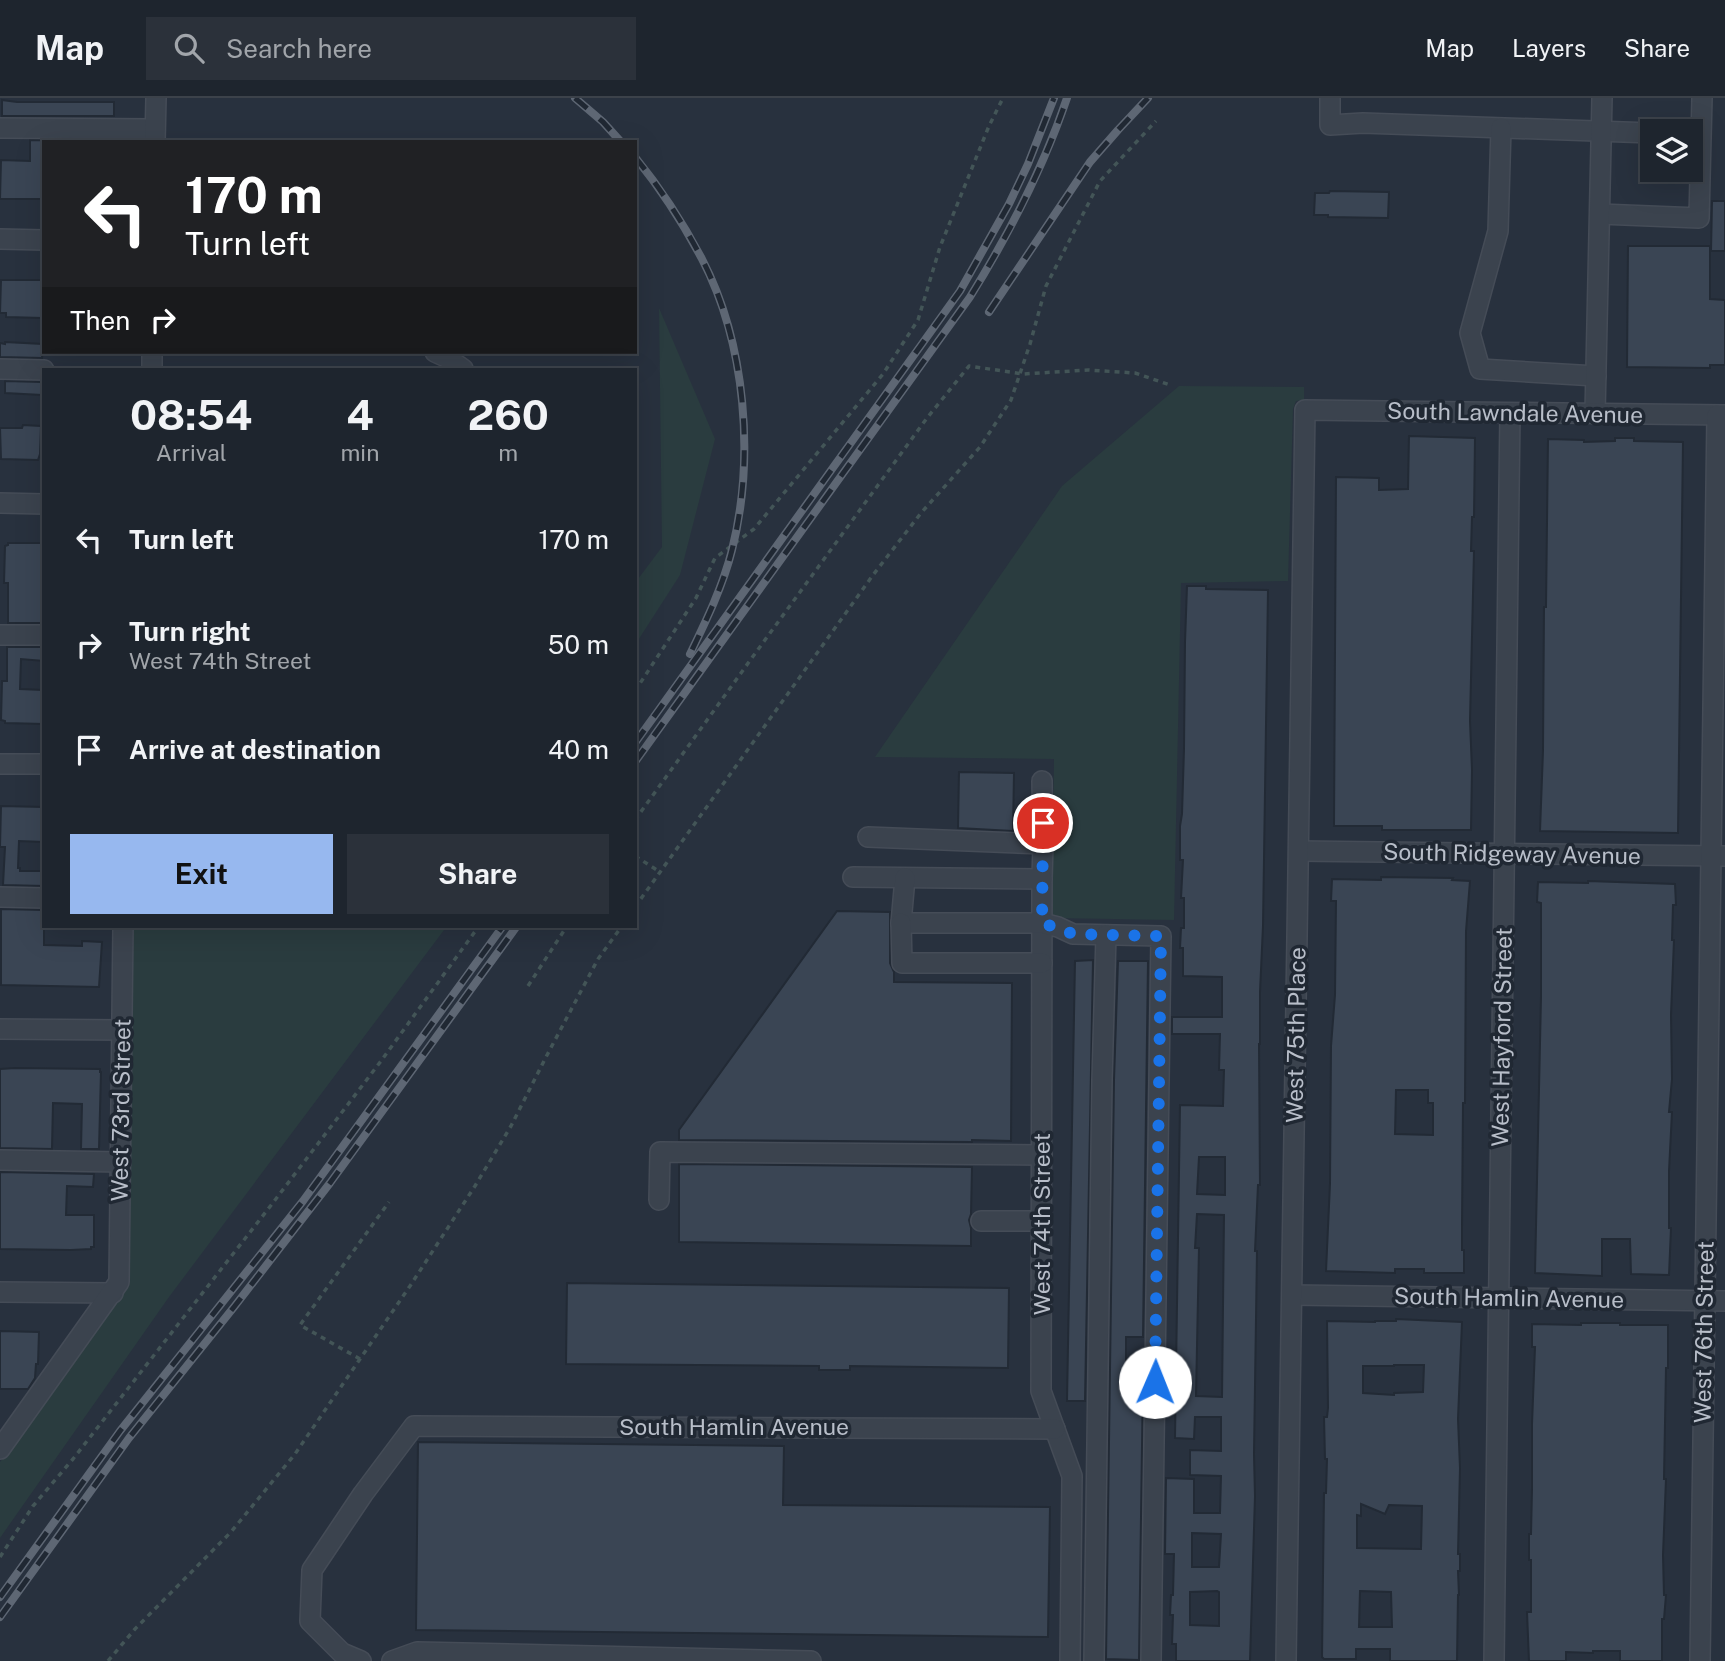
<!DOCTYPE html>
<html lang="en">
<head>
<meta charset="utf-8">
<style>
	:root { --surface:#1e252e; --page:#2b313a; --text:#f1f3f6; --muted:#a1a5aa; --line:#3c424a; --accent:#97b8ef }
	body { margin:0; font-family:"Public Sans",sans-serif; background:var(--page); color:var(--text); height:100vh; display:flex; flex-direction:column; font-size:26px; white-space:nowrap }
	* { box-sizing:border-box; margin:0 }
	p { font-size:23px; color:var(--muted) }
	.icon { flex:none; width:38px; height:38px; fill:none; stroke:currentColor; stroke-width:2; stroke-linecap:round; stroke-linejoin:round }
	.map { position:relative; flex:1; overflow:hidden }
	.drawer { position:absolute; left:42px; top:270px; width:595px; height:560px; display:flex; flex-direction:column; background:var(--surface); border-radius:0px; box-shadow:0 7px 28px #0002,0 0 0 2px var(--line) }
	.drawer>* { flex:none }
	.top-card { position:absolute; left:42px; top:42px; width:595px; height:214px; border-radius:0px; box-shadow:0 7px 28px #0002,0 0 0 2px var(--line); background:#202124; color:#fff; overflow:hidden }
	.controls { position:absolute; left:1640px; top:21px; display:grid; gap:14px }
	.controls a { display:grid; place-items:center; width:63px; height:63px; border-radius:0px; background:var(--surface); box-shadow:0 7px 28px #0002,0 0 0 2px var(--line); font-size:35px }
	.pin { position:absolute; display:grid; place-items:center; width:60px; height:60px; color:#fff; margin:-30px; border:4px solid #fff; border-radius:50%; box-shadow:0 2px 7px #0007 }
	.me { position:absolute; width:77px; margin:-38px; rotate:1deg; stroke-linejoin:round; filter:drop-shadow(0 0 5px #0008) }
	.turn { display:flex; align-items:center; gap:24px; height:147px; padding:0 28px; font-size:32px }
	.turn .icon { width:91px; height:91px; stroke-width:2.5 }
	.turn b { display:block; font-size:49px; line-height:60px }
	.then { display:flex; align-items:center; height:66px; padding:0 28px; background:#0003; gap:14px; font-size:26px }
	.eta { display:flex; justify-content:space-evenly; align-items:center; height:119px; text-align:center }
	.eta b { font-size:42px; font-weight:700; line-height:49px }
	.primary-button { display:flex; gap:14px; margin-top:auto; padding:14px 28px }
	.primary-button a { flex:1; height:80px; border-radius:0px; background:var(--accent); color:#111; font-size:28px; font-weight:700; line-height:80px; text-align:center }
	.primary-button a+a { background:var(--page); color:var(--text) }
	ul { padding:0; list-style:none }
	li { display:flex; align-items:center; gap:21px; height:105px; padding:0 28px }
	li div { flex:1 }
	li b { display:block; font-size:26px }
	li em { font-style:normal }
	header { display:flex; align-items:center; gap:42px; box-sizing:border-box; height:98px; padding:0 35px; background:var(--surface); border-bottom:2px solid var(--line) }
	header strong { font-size:33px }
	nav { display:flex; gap:38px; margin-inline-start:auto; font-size:24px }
	.search { width:490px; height:63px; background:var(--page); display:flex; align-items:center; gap:18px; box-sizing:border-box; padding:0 24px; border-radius:0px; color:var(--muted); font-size:26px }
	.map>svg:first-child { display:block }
	.green { fill:#2a3c3f }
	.building { fill:#3a4554; stroke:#222a35; stroke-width:2; fill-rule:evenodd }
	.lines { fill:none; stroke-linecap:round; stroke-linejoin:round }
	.minor-casing { stroke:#454c57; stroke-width:22 }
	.path { stroke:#435557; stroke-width:3.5; stroke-dasharray:5 5; stroke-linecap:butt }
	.minor { stroke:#3b434e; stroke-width:19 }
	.rail-casing { stroke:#5e6774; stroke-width:8 }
	.rail { stroke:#202833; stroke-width:5; stroke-dasharray:16; stroke-linecap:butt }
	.route { stroke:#1a73e8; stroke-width:12; stroke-dasharray:0 21.6 }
	.labels { text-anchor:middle; stroke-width:7; stroke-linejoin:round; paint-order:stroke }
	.street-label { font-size:23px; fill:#b8bec9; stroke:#202833 }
</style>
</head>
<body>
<header>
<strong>Map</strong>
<div class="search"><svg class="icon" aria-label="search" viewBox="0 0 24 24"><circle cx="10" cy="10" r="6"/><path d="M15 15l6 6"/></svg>Search here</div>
<nav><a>Map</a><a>Layers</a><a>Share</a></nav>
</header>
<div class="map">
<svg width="1725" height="1563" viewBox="0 0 1725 1563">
	<rect width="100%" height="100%" fill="#28313e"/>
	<g class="green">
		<path d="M659 210 715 341 680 477 635 547V485L662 449Z"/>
		<path d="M1179 288 1304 289V302L1296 303 1293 311 1288 483 1181 485 1174 822 1052 820 1054 661 875 659 1062 388Z"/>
		<path d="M129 828H447L169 1199 0 1440V1364L114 1207Z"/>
	</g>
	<g class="building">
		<path d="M2 2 17 4H114V18H2Z"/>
		<path d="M30 42 113 43 44 44V101H0L1 62 30 63Z"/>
		<path d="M1330 93 1389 94 1388 120 1328 119V117H1314L1315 95H1329Z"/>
		<path d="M1712 103H1725V153H1711Z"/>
		<path d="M1628 148H1710V201L1725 202V267H1710V270L1627 269Z"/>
		<path d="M1 182H42V220L6 219V215H0Z"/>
		<path d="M5 244 43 246 42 260 0 259V245L5 246Z"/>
		<path d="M5 283 42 284V297L5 295Z"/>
		<path d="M23 327 41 328 40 356 38 362 1 361 0 330H22Z"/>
		<path d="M1409 338 1475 340 1474 419H1472L1471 453H1474L1470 623 1472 672 1471 732H1382V728H1334L1336 379 1379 380V392L1408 391Z"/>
		<path d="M1615 340H1634V343L1683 344 1678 735 1540 733 1543 653 1544 509H1546L1548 341 1584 342V344L1615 343Z"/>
		<path d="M8 445H44V525H8V485H4L5 448 8 447Z"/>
		<path d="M1187 488H1206V491L1268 492 1263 828 1260 894V946H1259L1260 1087H1258L1255 1153H1257L1254 1356 1255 1398 1250 1563H1176V1546H1172L1173 1517H1170L1171 1497H1173L1174 1456H1165L1166 1380 1194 1381V1415H1220L1221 1378 1190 1377V1352L1221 1353V1319H1195L1194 1341 1175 1340 1180 1007 1223 1008 1224 972H1219L1220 936H1172V919H1222V879L1183 878V850H1180L1181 830H1184V800H1181L1183 762H1180V728L1182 716 1184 651 1185 544ZM1199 1059H1225V1097L1197 1096ZM1197 1116 1224 1117 1222 1299 1196 1298 1199 1150H1195ZM1192 1435 1221 1436 1219 1469H1192ZM1217 1493 1219 1494V1528L1190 1527V1494Z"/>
		<path d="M7 549H44V563L21 561 20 591 44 592V626L5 625V623L1 622 2 583H7Z"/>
		<path d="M959 674 1014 675 1013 733 958 730Z"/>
		<path d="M1 708 44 709V744L19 743 18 770H20V773H44V788L3 787 5 749H0Z"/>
		<path d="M1381 779 1453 780 1452 782 1470 783 1466 833 1465 1005H1463L1462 1128V1152H1464V1175H1424V1171H1395V1175L1326 1173 1330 1086 1331 948 1335 897 1336 803H1331L1332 781 1381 782ZM1396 992H1428V1005H1433V1037L1395 1036Z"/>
		<path d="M1588 783 1675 786 1676 807H1673L1672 842H1674L1671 917 1672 981 1669 1014H1672L1669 1073V1130H1671L1669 1177 1631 1176 1630 1141H1602V1178L1535 1175 1541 899V805L1537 804 1538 784 1588 785Z"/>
		<path d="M1 811 44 812V847L82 848V843L102 844 99 889 1 887Z"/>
		<path d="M837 813 890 814V865L894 874V884L1012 885 1011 1043 972 1042V1044L679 1042V1032Z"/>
		<path d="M1093 862 1085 1303H1067L1075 863Z"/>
		<path d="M1118 863H1148L1143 1239H1126V1277L1143 1278 1139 1562 1106 1561 1114 982Z"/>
		<path d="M15 970 100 971V974H101L99 1051H81L82 1006 53 1005 52 1051 0 1050V971Z"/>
		<path d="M679 1066 972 1069 971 1116 969 1122 971 1130V1148L679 1144Z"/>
		<path d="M0 1074 94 1076 93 1089 67 1088 66 1117H94V1149H91V1151L71 1152 0 1151Z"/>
		<path d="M567 1185 1009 1190 1008 1270 850 1268V1272H819V1268L566 1266Z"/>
		<path d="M1396 1221 1462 1224 1458 1321 1460 1370 1458 1456H1460V1473H1458L1459 1497H1458L1457 1563H1390V1551H1356V1561H1324L1322 1559 1324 1395H1326L1327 1361H1325L1324 1319H1327L1328 1310 1327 1223 1375 1224V1223H1396ZM1394 1267H1424L1423 1294 1394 1295V1297L1363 1295V1268H1394ZM1361 1406 1385 1416 1389 1407 1422 1408 1421 1451 1357 1450V1417L1361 1418ZM1360 1493 1391 1494 1392 1529H1359Z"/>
		<path d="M1581 1225H1620V1227H1668V1270H1666L1664 1381H1666L1663 1457 1664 1497H1666L1664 1521H1662V1563H1620V1553H1593V1555L1566 1554V1563H1529L1527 1514H1531V1462H1529V1436H1531L1532 1391V1326L1535 1249H1532V1226L1581 1227Z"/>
		<path d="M0 1233 39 1234 38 1266H36L35 1280 28 1291H0Z"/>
		<path d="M418 1344 784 1348 783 1407 1050 1409 1048 1539 416 1532Z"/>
	</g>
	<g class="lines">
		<g class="minor-casing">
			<g id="minor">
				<path d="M1330 0V27L1363 25 1652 35"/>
				<path d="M0 30 155 31"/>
				<path d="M1501 30 1498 133 1470 235 1480 271 1596 278"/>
				<path d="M155 44 156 0"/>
				<path d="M1600 116 1699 120 1702 0"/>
				<path d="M0 141 44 142"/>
				<path d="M435 254 446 259 463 271"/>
				<path d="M0 271 44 272"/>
				<path d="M152 271V254"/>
				<path d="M1595 316 1602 0"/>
				<path d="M0 405 44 406"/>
				<path d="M0 537H44"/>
				<path d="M0 666H44"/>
				<path d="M1042 683 1043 746 1042 781 1041 1293 1072 1378 1070 1563"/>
				<path d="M868 739 1043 746"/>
				<path d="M1299 753 1725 758"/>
				<path d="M853 779 1042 781"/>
				<path d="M905 780 901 825H1042L1058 829 1073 836 1161 838 1151 1563"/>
				<path d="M0 799 44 800"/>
				<path d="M901 825 902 865H1042"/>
				<path d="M0 931 122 932"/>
				<path d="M0 1062 121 1064"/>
				<path d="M659 1102 660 1054 1042 1057"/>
				<path d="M981 1123H1041"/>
				<path d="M0 1194 113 1195"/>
				<path d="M1293 1197 1725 1203"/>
				<path d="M0 1351 119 1184 123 828"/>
				<path d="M361 1563 342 1555 310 1523 312 1472 363 1396 414 1328 1055 1331"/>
				<path d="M392 1563 417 1554 811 1563"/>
				<path d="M1094 1563 1102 982 1106 837"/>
				<path d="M1286 1563 1305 312 1725 317"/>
				<path d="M1494 1563 1510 315"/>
				<path d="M1700 1563 1717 317"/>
			</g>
		</g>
		<g class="path">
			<path d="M635 593 696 500 715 460 754 431 883 276 918 222 940 149 989 28 1003 0"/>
			<path d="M635 722 754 557 927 320 969 268 1023 276 1088 272 1135 275 1170 287"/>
			<path d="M635 758 660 774"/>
			<path d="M635 809 873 477 921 415 980 349 1011 302 1030 246 1046 188 1100 83 1156 23"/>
			<path d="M528 888 567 828"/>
			<path d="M360 1261 300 1227 389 1104"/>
			<path d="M0 1459 33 1408 73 1361 272 1106 381 963 479 828"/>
			<path d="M108 1563 135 1531 231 1434 295 1356 410 1188 475 1088 511 1028 546 959 598 861 622 828"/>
		</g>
		<use href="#minor" class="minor"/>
		<g class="rail-casing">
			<g id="rail">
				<path d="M575 0 603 24 621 44"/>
				<path d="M635 59C661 91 683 125 702 161 746 246 755 360 732 452 723 488 706 523 690 556"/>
				<path d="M989 214 1090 64 1118 32 1148 0"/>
				<path d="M635 645 960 193 1009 106 1028 66 1054 0"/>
				<path d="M635 664 970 199C1009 136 1043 71 1067 0"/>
				<path d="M0 1499 120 1333 303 1103 503 828"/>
				<path d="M0 1519 129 1340 234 1209 330 1085 517 828"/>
			</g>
		</g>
		<use href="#rail" class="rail"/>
	</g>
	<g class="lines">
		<path class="route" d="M1043 725 1042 825 1058 830 1073 836 1161 838 1155 1284"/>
	</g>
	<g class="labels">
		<g class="street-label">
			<text transform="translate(1515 315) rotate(1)" y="8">South Lawndale Avenue</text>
			<text transform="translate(1512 756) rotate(1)" y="8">South Ridgeway Avenue</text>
			<text transform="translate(1296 937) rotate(-89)" y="8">West 75th Place</text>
			<text transform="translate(1502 939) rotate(-89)" y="8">West Hayford Street</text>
			<text transform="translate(121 1012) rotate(-89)" y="8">West 73rd Street</text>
			<text transform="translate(1042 1126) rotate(-90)" y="8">West 74th Street</text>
			<text transform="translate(1509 1200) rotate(1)" y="8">South Hamlin Avenue</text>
			<text transform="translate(1704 1234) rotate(-89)" y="8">West 76th Street</text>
			<text x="734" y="1337">South Hamlin Avenue</text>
		</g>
	</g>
</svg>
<div class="controls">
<a><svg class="icon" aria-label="layers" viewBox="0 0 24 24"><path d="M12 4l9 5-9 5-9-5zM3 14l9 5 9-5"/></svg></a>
</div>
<div class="pin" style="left:1043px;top:725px;background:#d93025"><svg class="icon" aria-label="arrive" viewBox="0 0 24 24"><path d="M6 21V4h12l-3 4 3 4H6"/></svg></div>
<svg class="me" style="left:1155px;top:1284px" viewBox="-20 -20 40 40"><circle r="19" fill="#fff"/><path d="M0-13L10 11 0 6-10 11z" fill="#1a73e8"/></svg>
<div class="top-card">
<div class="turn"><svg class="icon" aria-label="left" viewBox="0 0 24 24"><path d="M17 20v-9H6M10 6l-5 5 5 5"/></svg><div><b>170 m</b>Turn left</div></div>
<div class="then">Then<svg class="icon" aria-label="right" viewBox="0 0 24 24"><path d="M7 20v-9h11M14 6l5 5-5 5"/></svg></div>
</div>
<section class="drawer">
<div class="eta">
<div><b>08:54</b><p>Arrival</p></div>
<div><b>4</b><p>min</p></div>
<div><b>260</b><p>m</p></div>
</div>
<ul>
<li><svg class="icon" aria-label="left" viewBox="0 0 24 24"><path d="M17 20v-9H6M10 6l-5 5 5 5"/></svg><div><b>Turn left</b></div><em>170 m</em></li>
<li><svg class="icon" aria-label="right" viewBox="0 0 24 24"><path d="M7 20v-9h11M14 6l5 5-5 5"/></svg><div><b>Turn right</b><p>West 74th Street</p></div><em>50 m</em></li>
<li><svg class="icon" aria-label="arrive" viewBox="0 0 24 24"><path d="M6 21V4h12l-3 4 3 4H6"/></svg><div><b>Arrive at destination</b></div><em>40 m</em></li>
</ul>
<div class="primary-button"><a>Exit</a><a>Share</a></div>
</section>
</div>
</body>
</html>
